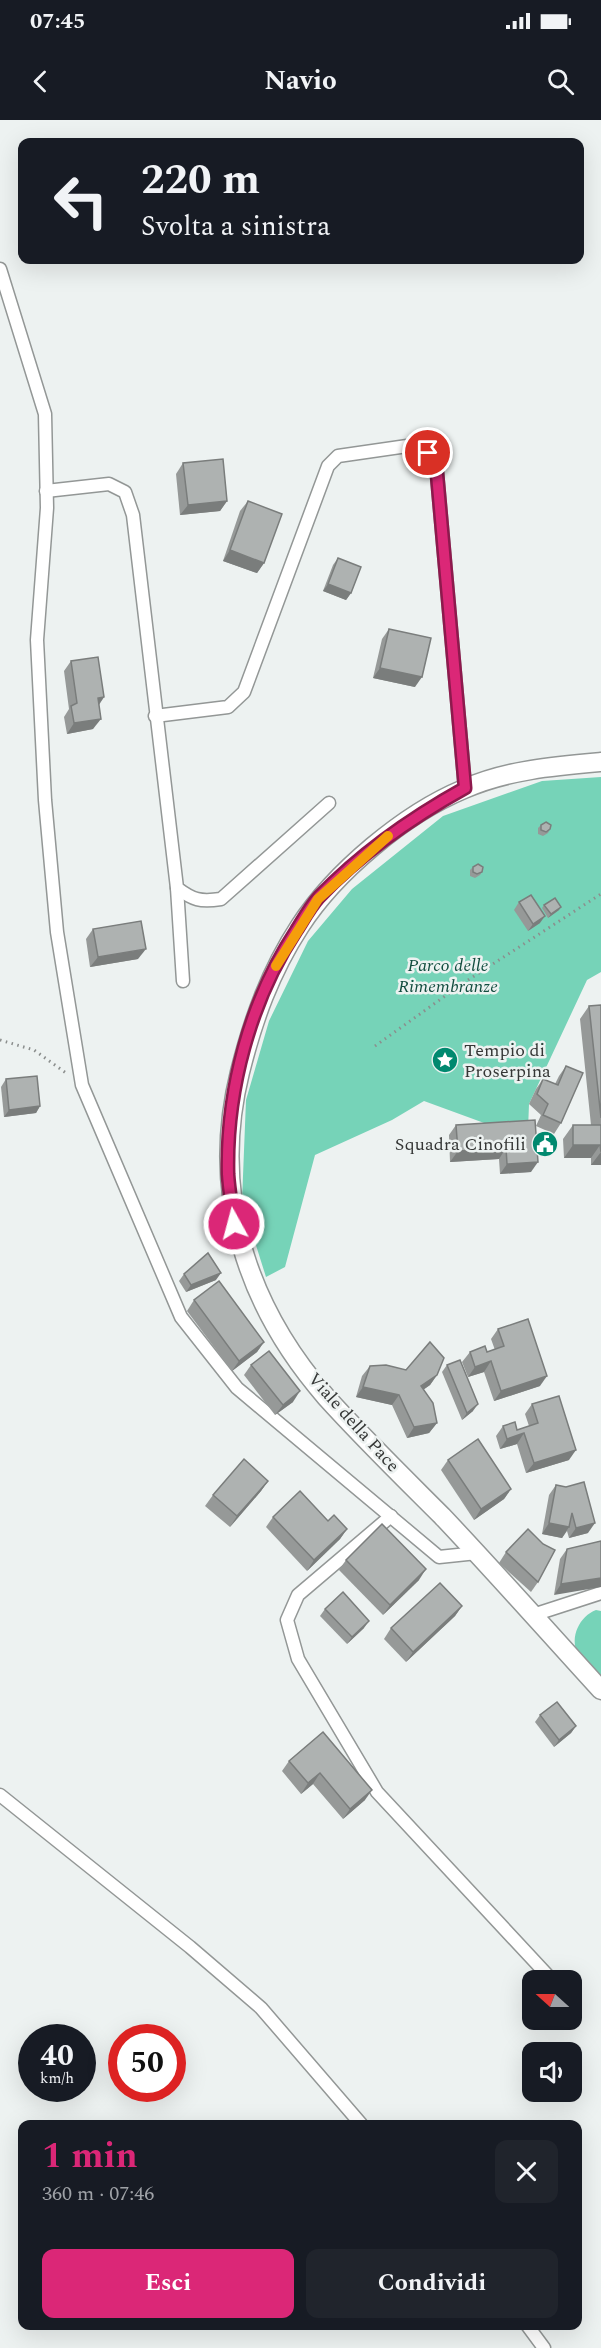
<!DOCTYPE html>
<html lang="it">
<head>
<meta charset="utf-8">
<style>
	:root { --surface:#171b24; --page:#20242c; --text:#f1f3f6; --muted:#9ea1a6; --accent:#db2777 }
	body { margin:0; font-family:Spectral,serif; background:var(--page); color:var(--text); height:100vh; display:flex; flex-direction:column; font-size:22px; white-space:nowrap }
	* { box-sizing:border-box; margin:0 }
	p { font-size:20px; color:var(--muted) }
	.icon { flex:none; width:33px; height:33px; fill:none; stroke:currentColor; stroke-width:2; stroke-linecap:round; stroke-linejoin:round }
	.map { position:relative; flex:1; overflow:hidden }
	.drawer { position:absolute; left:18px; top:2000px; width:564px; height:210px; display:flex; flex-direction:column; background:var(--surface); border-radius:12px; box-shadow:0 6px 24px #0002 }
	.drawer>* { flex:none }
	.top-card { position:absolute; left:18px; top:18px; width:566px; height:126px; border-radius:12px; box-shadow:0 6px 24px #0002; background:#171b24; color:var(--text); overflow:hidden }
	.needle { width:39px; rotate:291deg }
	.fabs { position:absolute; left:522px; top:1850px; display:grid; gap:12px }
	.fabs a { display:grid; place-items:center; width:60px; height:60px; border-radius:12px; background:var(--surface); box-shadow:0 6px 24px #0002; font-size:30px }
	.speed { position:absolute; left:18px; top:1904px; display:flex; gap:12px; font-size:30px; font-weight:700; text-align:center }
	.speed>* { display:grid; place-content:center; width:78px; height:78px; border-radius:50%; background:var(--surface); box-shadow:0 6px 24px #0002; line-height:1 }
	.speed small { font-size:15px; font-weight:400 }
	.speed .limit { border:9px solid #d22; background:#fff; color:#111 }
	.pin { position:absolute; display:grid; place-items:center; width:51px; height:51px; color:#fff; margin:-26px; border:3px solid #fff; border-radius:50%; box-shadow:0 2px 6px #0007 }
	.me { position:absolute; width:66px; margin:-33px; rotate:353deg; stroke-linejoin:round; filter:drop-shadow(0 0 4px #0008) }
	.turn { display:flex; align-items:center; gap:21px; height:126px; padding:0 24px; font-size:27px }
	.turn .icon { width:78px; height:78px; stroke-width:2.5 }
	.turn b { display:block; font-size:42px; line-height:51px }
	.round { display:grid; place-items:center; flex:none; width:63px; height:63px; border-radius:12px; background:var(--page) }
	.summary { display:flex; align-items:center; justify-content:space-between; height:102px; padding:0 24px }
	h1 { font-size:36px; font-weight:700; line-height:45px; color:var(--accent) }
	.action { display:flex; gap:12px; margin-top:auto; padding:12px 24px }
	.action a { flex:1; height:69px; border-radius:12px; background:var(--accent); color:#fff; font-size:24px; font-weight:700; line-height:69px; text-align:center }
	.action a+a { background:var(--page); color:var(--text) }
	.status { display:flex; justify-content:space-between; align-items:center; height:42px; padding:0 30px; background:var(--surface); direction:ltr }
	.status svg { height:16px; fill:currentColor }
	header { display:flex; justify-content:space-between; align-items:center; height:78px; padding:0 24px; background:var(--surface); font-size:27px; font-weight:700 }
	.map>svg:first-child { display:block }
	.green { fill:#76d3b8 }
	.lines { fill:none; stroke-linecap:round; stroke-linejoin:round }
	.street-casing { stroke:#939796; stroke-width:15 }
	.secondary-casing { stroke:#939796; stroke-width:21 }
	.path { stroke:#8b8e8d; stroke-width:3; stroke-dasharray:1.5 4.5; stroke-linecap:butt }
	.street { stroke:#fff; stroke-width:12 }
	.secondary { stroke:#fff; stroke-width:18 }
	.wall { fill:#969998 }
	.shaded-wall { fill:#7a7d7c }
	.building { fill:#aeb2b1; stroke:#7a7d7c; stroke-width:1.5 }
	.route-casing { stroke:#8e194d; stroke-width:15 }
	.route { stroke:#db2777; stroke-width:10 }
	.slow { stroke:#f59e0b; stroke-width:10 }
	.labels { text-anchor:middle; stroke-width:5; stroke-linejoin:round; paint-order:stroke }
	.park-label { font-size:18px; font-style:italic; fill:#124d3f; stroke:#edf2f1 }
	.poi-label { font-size:18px; fill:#353736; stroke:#edf2f1; text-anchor:start }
	.street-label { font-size:18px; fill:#353736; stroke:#edf2f1 }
</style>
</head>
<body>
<div class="status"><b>07:45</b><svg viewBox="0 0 49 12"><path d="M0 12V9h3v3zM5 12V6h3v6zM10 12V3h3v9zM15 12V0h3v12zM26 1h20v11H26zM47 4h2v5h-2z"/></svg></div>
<header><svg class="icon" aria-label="back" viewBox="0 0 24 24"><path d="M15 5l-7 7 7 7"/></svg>Navio<svg class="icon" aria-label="search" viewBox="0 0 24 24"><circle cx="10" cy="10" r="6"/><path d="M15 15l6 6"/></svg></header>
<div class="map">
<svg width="601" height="2228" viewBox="0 0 601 2228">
	<rect width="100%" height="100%" fill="#edf2f1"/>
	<g class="green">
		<path d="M601 657V852L587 860 536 969 529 984 528 1010 506 1011 424 981 392 1000 315 1035 285 1147 266 1157 242 1081 246 980 269 901 308 821 352 769 443 696 542 661Z"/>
		<path d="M596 1490 601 1491V1560C594 1553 582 1544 578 1534 569 1517 580 1496 596 1490Z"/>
	</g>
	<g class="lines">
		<g class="street-casing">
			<g id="street">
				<path d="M0 149 45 294 47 388 37 520 45 680 57 812 82 965 181 1197 237 1268 439 1437 477 1433"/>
				<path d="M46 371 109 364 125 372 133 395 177 768C193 780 200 782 221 779L329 683"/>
				<path d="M155 596 228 587 244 572 328 346 338 336 421 324 436 343 465 668"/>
				<path d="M177 768 183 861"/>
				<path d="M391 1396 298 1475 287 1500 298 1539 377 1672 552 1860"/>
				<path d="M533 1495 601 1473"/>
				<path d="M0 1675 190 1827 261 1888 361 2004"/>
				<path d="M572 1881V1882"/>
				<path d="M527 2205 544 2228"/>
			</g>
		</g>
		<g class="secondary-casing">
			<path id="secondary" d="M601 642C555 646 507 650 464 669 404 694 335 752 300 806 270 852 253 900 240 952 210 1073 246 1185 326 1277 363 1318 403 1357 442 1396 496 1453 548 1512 601 1570"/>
		</g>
		<g class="path">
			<path d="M0 920 34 930 66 953"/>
			<path d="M375 926 462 864 601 774"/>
		</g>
		<use href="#street" class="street"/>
		<use href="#secondary" class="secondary"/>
	</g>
	<g class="wall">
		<path d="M183 343 227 381 220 391 180 395 176 354Z"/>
		<path d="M248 381 264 443 257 453 223 441 240 391Z"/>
		<path d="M338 438 351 473 346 480 323 471 333 445Z"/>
		<path d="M389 509 415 567 373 558 382 519Z"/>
		<path d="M71 541 104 577 99 585 93 609 67 614 64 597 69 589 64 551Z"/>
		<path d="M541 705 550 709 548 713 543 716 538 714V708Z"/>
		<path d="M473 747 482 752 480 755 475 758 470 756V750Z"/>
		<path d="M519 782 540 803 528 811 514 790Z"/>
		<path d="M544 785 559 790 548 798 542 788Z"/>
		<path d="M93 809 138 839 90 847 86 819Z"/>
		<path d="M601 885V1045H591V1038H564L563 1019 573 1005H591L580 899 589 886Z"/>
		<path d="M566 946 561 1003 554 1014 536 1006 541 995 529 984 536 969 543 959 555 964 559 956Z"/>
		<path d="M6 959 40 986 36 993 4 997 1 967Z"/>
		<path d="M535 1000 531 1052 500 1054 499 1039 450 1042 449 1015 456 1005Z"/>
		<path d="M184 1154 216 1160 186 1172 179 1161Z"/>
		<path d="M194 1180 264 1222 257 1232 232 1251 187 1191Z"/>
		<path d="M498 1209 540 1266 494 1281 484 1252 468 1257 462 1242 470 1232H487L495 1230 491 1219Z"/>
		<path d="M251 1245 293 1282 275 1295 244 1255Z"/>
		<path d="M447 1245 473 1291 462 1300 442 1252Z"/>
		<path d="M370 1246 437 1255 430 1265 423 1270 437 1303 429 1313 407 1318 392 1285 356 1277 362 1256Z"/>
		<path d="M532 1284 569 1340 526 1353 517 1324 500 1329 496 1316 503 1306 517 1310 529 1306 525 1294Z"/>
		<path d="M448 1340 511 1369 504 1379 474 1400 441 1350Z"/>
		<path d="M268 1361 261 1371 230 1407 205 1386 213 1375Z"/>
		<path d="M556 1365 588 1413 569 1418 567 1411 562 1418 542 1414 549 1375Z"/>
		<path d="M273 1397 328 1401 347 1409 340 1419 307 1451 266 1407Z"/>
		<path d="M601 1421 554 1475 560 1439 567 1429Z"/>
		<path d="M506 1432 538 1462 531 1472 499 1443Z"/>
		<path d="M346 1440 419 1460 383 1495 339 1450Z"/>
		<path d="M462 1486 455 1496 406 1542 384 1519 391 1508Z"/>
		<path d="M325 1489 364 1508 347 1524 320 1496Z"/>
		<path d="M540 1595 576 1606 571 1613 554 1627 535 1602Z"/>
		<path d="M323 1612 365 1680 343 1699 313 1664 301 1674 282 1651 289 1641Z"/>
	</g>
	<g class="shaded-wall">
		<path d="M227 381 220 391 180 395 188 385Z"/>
		<path d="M230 430 264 443 257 453 223 441Z"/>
		<path d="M328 464 351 473 346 480 323 471Z"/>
		<path d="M380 548 422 557 415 567 373 558Z"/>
		<path d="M104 577 97 587 98 578Z"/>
		<path d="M101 599 93 609 67 614 74 603Z"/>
		<path d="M561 787 559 790 548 798 551 794Z"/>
		<path d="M545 796 540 803 528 811 533 804Z"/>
		<path d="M146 829 138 839 90 847 98 837Z"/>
		<path d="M40 986 36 993 4 997 9 990Z"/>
		<path d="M573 1025H600L591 1038H564Z"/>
		<path d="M506 1028 499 1039 450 1042 458 1031Z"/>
		<path d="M601 1032V1045H591Z"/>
		<path d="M538 1042 531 1052 500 1054 507 1044Z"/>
		<path d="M221 1153 216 1160 186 1172 191 1165Z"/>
		<path d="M264 1222 257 1232 232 1251 239 1241Z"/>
		<path d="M491 1241 484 1252 468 1257 475 1247Z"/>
		<path d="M437 1255 430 1265 414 1276 421 1266Z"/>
		<path d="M547 1256 540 1266 494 1281 501 1271Z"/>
		<path d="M363 1267 399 1275 392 1285 356 1277Z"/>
		<path d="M300 1271 293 1282 275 1295 283 1285Z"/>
		<path d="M478 1284 473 1291 462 1300 467 1293Z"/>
		<path d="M437 1303 429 1313 407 1318 414 1307Z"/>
		<path d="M524 1313 517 1324 500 1329 507 1319Z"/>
		<path d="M576 1330 569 1340 526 1353 534 1343Z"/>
		<path d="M268 1361 261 1371 230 1407 237 1396Z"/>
		<path d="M511 1369 504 1379 474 1400 481 1389Z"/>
		<path d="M549 1403 569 1407 562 1418 542 1414Z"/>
		<path d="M595 1403 588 1413 569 1418 576 1408Z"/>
		<path d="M347 1409 340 1419 307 1451 314 1440Z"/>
		<path d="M426 1449 419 1460 383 1495 390 1485Z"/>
		<path d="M601 1458V1467L554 1475 561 1464Z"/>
		<path d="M462 1486 455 1496 406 1542 413 1532Z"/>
		<path d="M369 1501 364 1508 347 1524 352 1517Z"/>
		<path d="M576 1606 571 1613 554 1627 559 1620Z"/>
		<path d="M320 1653 313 1664 301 1674 308 1663Z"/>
		<path d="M372 1670 365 1680 343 1699 350 1689Z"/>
	</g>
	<g class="building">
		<path d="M223 339 227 381 188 385 183 343Z"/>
		<path d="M248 381 282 394 264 443 230 430Z"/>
		<path d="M338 438 361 447 351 473 328 464Z"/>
		<path d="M389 509 431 518 422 557 380 548Z"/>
		<path d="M98 537 104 577 98 578 101 599 74 603 71 586 77 583 71 541Z"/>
		<path d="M546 702 551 705 550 709 546 712 541 710V705Z"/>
		<path d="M478 744 483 747 482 752 477 754 473 752V747Z"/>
		<path d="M531 775 545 796 533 804 519 782Z"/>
		<path d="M555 778 561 787 551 794 544 785Z"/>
		<path d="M141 801 146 829 98 837 93 809Z"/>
		<path d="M601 885V998L589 886Z"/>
		<path d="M566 946 583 953 561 1003 543 995 548 984 537 974 543 959 558 965Z"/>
		<path d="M37 956 40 986 9 990 6 959Z"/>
		<path d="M535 1000 538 1042 507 1044 506 1028 458 1031 456 1005Z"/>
		<path d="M573 1005H601V1032L600 1025H573Z"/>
		<path d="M208 1133 221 1153 191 1165 184 1154Z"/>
		<path d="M219 1161 264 1222 239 1241 194 1180Z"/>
		<path d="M528 1199 547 1256 501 1271 491 1241 475 1247 470 1232 485 1226 487 1232 504 1226 498 1209Z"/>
		<path d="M430 1222 444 1238 437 1255 421 1266 433 1283 437 1303 414 1307 399 1275 363 1267 370 1246 386 1245 406 1250Z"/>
		<path d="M269 1231 300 1271 283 1285 251 1245Z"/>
		<path d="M460 1240 478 1284 467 1293 447 1245Z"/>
		<path d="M559 1276 576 1330 534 1343 524 1313 507 1319 503 1306 515 1302 517 1310 538 1303 532 1284Z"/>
		<path d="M478 1319 511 1369 481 1389 448 1340Z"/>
		<path d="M244 1339 268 1361 237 1396 213 1375Z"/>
		<path d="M584 1362 595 1403 576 1408 572 1393 569 1407 549 1403 556 1365 566 1367Z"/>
		<path d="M300 1371 328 1401 334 1395 347 1409 314 1440 273 1397Z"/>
		<path d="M382 1404 426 1449 390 1485 346 1440Z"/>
		<path d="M528 1409 543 1424 555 1430 538 1462 506 1432Z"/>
		<path d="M601 1421V1458L561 1464 567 1429Z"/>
		<path d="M440 1463 462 1486 413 1532 391 1508Z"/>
		<path d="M343 1472 369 1501 352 1517 325 1489Z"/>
		<path d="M557 1582 576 1606 559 1620 540 1595Z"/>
		<path d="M323 1612 372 1670 350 1689 320 1653 308 1663 289 1641Z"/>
	</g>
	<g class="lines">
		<g class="route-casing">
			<path id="route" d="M234 1104C232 1087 229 1070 228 1054 226 971 250 881 296 811 303 800 310 787 319 777 362 732 411 698 465 668L436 343 428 333"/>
		</g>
		<use href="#route" class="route"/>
		<path class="slow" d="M276 846 318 779 388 716"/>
	</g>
	<defs>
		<g id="sight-disc" transform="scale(1.35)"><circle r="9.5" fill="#00896f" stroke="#edf2f1"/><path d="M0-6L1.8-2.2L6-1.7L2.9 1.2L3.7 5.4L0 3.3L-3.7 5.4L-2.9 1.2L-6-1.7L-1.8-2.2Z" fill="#fff"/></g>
		<g id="civic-disc" transform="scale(1.35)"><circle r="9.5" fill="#00896f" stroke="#edf2f1"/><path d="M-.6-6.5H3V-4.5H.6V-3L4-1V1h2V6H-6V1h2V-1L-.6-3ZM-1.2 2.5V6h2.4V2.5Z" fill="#fff"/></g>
	</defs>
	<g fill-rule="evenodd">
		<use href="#sight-disc" x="445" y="940"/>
		<use href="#civic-disc" x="545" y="1024"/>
	</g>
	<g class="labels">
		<g class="park-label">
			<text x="448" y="851">Parco delle<tspan x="448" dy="21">Rimembranze</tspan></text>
		</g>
		<g class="poi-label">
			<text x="464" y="936">Tempio di<tspan x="464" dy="21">Proserpina</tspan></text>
			<text x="526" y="1030" text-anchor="end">Squadra Cinofili</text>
		</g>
		<g class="street-label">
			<text transform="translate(354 1302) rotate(48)" y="6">Viale della Pace</text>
		</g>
	</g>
</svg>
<div class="fabs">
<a><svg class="needle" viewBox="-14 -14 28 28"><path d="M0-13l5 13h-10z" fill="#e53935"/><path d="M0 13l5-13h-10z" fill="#9ea1a6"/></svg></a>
<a><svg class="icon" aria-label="sound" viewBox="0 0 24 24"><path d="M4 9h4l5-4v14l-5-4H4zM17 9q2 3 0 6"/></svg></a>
</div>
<div class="speed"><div>40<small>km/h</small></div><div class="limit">50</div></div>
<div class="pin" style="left:428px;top:333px;background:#d93025"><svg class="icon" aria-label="arrive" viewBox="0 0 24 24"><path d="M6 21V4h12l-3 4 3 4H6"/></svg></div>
<svg class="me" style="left:234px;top:1104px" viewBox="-20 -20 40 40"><circle r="17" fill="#db2777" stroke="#fff" stroke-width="3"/><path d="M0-11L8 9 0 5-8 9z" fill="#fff"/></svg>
<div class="top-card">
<div class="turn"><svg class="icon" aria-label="left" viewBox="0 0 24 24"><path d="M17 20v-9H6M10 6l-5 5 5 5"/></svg><div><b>220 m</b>Svolta a sinistra</div></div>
</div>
<section class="drawer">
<div class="summary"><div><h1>1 min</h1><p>360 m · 07:46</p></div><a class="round"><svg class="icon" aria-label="close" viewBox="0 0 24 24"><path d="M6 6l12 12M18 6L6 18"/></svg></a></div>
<div class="action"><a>Esci</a><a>Condividi</a></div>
</section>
</div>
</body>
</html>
